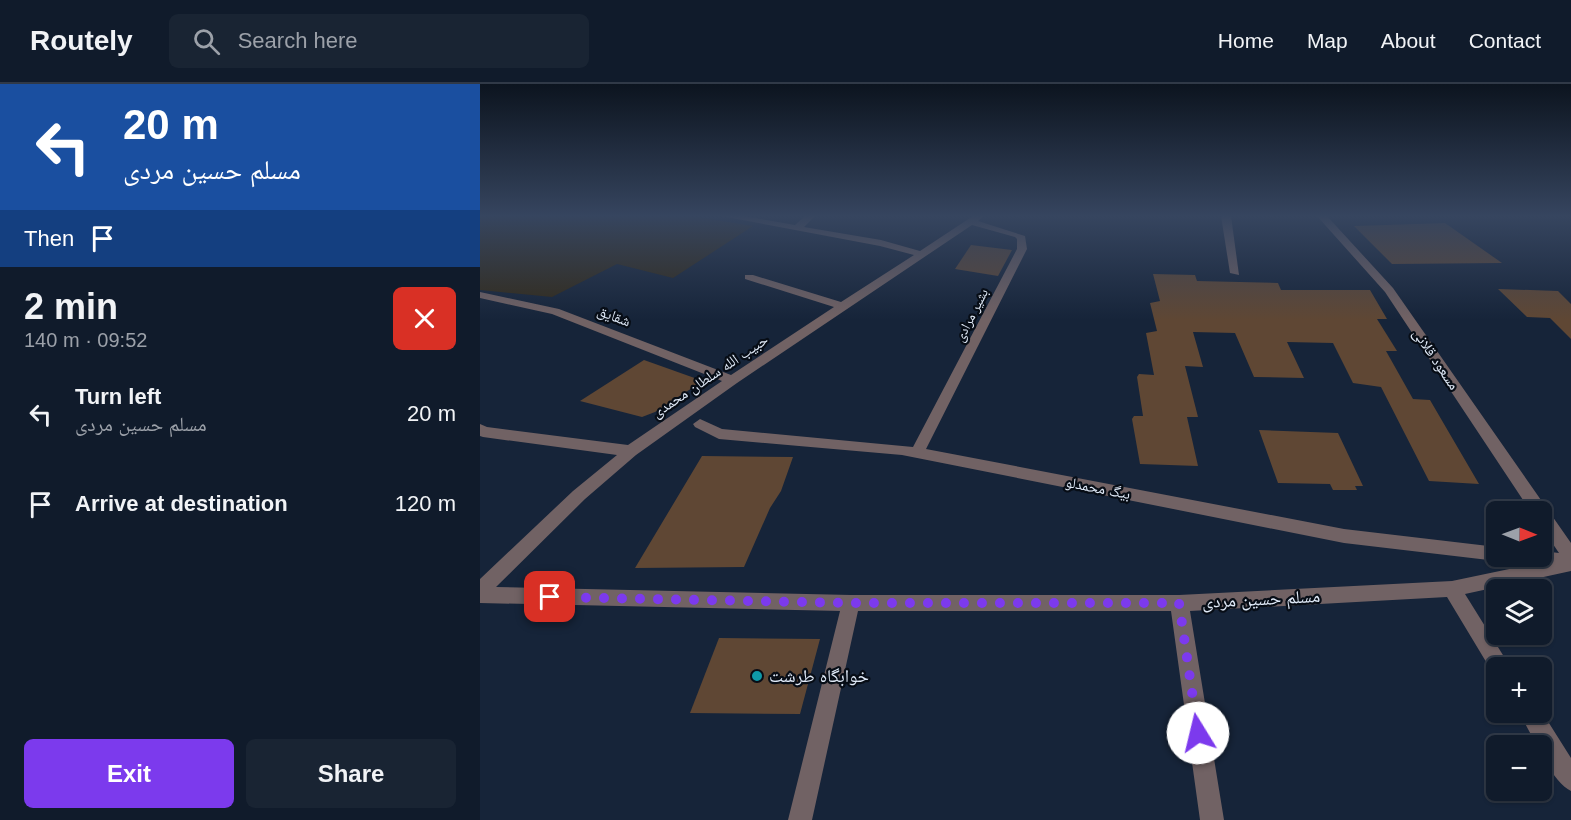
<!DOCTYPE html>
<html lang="en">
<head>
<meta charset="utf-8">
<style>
	:root { --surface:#101b2b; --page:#192433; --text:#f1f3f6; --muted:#9ca1a9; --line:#303947; --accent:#7c3aed }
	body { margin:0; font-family:Arial,"Noto Naskh Arabic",sans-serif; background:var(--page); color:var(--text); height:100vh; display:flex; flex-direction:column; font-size:22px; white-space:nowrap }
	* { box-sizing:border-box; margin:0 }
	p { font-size:20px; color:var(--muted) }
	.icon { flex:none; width:33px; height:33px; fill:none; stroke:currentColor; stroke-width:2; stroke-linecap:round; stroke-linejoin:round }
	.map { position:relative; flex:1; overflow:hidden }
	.sheet { display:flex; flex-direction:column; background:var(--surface); width:480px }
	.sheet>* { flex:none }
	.banner { background:#1a4fa0; color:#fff; overflow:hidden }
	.needle { width:39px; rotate:91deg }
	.fabs { position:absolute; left:1006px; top:417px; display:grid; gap:12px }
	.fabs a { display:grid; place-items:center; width:66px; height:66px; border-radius:9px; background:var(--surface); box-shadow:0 2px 4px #0004,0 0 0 2px var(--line); font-size:30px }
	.pin { position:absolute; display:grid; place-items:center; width:51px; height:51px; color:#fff; margin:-26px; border-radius:12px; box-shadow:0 3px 9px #0006 }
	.me { position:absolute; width:66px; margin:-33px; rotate:351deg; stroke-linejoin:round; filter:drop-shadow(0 0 4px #0008) }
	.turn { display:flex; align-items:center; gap:21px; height:126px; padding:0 24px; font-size:27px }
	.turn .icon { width:78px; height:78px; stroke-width:2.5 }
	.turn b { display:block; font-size:42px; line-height:51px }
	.then { display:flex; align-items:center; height:57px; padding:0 24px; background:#0003; gap:12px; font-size:22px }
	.round { display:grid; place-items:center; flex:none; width:63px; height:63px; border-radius:9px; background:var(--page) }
	.overview { display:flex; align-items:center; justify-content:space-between; height:102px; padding:0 24px }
	h1 { font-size:36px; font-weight:800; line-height:45px }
	.cta { display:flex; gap:12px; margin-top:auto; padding:12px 24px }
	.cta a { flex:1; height:69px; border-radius:9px; background:var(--accent); color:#fff; font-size:24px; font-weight:800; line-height:69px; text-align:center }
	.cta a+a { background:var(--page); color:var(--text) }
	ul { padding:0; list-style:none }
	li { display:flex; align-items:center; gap:18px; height:90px; padding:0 24px }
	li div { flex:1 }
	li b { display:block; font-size:22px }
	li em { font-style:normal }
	header { display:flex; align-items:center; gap:36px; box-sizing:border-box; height:84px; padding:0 30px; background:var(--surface); border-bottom:2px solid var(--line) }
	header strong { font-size:28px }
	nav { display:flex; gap:33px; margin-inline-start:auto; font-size:21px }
	.search { width:420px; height:54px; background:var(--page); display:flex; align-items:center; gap:15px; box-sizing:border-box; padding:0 21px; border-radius:9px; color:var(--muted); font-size:22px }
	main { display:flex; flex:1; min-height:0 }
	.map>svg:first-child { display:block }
	.commercial { fill:#322a19 }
	.building { fill:#5f4734 }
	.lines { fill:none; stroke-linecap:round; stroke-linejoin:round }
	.minor { fill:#716264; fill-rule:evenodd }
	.route { stroke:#7c3aed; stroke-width:10; stroke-dasharray:0 18 }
	.culture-dot { fill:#0f9aa8; stroke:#070d16; stroke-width:2 }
	.labels { text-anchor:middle; stroke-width:4.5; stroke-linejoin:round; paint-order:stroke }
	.far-street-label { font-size:14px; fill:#e0eaf8; stroke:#070d16 }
	.street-label { font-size:15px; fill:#e0eaf8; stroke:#070d16 }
	.near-street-label { font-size:18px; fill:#e0eaf8; stroke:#070d16 }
	.near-poi-label { font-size:18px; fill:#e0eaf8; stroke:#070d16; text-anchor:start }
</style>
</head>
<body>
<header>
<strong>Routely</strong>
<div class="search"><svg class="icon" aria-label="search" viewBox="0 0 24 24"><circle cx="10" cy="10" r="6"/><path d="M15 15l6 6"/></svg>Search here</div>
<nav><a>Home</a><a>Map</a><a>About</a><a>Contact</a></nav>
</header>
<main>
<section class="sheet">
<div class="banner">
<div class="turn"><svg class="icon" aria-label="left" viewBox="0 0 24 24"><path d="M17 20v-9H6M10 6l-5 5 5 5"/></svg><div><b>20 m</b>مسلم حسین مردی</div></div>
<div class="then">Then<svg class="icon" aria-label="arrive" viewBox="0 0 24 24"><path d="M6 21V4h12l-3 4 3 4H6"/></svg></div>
</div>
<div class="overview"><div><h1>2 min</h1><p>140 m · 09:52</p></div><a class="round" style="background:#d93025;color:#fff"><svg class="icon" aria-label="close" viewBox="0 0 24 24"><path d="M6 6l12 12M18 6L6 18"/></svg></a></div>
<ul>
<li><svg class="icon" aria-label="left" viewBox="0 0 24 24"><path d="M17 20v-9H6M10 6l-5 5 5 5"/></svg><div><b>Turn left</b><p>مسلم حسین مردی</p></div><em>20 m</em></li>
<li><svg class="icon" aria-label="arrive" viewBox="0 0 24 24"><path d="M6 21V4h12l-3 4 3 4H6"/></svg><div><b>Arrive at destination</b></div><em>120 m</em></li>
</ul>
<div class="cta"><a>Exit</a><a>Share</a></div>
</section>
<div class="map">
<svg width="1091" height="736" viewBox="0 0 1091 736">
	<rect width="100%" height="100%" fill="#162439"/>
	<path class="commercial" d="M0 132H211L273 142 193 194 137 180 72 213 0 206Z"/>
	<g class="building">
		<path d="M965 139 1022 179 912 180 874 142Z"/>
		<path d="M491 161 532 166 518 192 475 185Z"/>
		<path d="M673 190 715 191 717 197 798 199 801 206H890L907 235H897L917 267H906L933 315 950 316 999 400 949 397 901 303 873 299 853 259 807 258 824 294 774 293 755 249 713 248 723 283 705 282 718 333H707L718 382 660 380 652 335 654 332H663L657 293 659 290 674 291 666 249 677 247 670 219 680 217Z"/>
		<path d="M1018 205 1078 207 1091 220V255L1070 234 1047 233Z"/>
		<path d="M164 276 223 297 175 328 162 333 100 317Z"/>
		<path d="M779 346 858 349 883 402H875L877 406H853L850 400 798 399Z"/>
		<path d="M222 372 313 373 301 407 290 424 264 483 155 484Z"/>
		<path d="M239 554 340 555 320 630 210 629Z"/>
	</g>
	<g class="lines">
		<g class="minor">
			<path d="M241 132H264L315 141 325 132H335L324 143 401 156 440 167 493 132H504L498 137 545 152 547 165 446 365 864 445 1017 463V472H1025L1017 477 864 459 422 371 239 355 215 343 213 340 220 335 242 345 433 363 537 165V155L535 153 492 141 257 299 156 371 105 415 16 503 371 511H699L972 497 1049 481 1033 477 1030 472H1062V467L1079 469 1062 444V428H1051L905 208 837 132H847L913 204 1091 459V487L985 510 1031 584H1017V592L1014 591 967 513 710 527 744 736H720L691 527H378L332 736H308L360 527 0 519V495L93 407 137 371 3 353 0 352V340L7 343 148 361 242 297 72 230 0 214V208L79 225 251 291 354 223 265 195V191H273L361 218 434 171 400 162Z"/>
			<path d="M741 132H751L759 191 750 189Z"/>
			<path d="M1039 628H1062L1091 674V707C1078 701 1062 676 1062 662H1057Z"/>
		</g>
	</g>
	<linearGradient id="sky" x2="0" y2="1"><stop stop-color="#0c141f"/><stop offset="0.56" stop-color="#36455f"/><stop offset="1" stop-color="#36455f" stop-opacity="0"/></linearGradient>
	<rect width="1091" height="236" fill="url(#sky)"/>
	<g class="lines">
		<path class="route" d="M70 513 371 519H699L718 649"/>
	</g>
	<circle class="culture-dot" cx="277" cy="592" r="6"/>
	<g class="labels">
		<g class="far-street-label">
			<text transform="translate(491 231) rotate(-63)" y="5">بشیر مرادی</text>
		</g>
		<g class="street-label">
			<text transform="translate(134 232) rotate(21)" y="5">شقایق</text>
			<text transform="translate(956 275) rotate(56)" y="5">مسعود قلانی</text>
			<text transform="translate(230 292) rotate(-34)" y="5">حبیب الله سلطان محمدی</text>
			<text transform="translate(618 404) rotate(11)" y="5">بیگ محمدلو</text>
		</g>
		<g class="near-street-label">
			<text transform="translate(781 515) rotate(-3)" y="6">مسلم حسین مردی</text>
		</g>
		<g class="near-poi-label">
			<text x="289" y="598">خوابگاه طرشت</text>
		</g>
	</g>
</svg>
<div class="fabs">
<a><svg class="needle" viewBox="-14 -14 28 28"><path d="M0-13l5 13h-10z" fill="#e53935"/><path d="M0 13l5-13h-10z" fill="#9ca1a9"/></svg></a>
<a><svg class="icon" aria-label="layers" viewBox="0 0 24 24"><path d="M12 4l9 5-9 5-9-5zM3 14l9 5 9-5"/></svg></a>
<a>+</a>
<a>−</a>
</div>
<div class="pin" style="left:70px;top:513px;background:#d93025"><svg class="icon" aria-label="arrive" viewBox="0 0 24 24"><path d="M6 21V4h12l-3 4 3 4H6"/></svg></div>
<svg class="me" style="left:718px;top:649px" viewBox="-20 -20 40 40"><circle r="19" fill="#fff"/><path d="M0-13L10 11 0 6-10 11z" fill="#7c3aed"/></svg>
</div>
</main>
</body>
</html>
